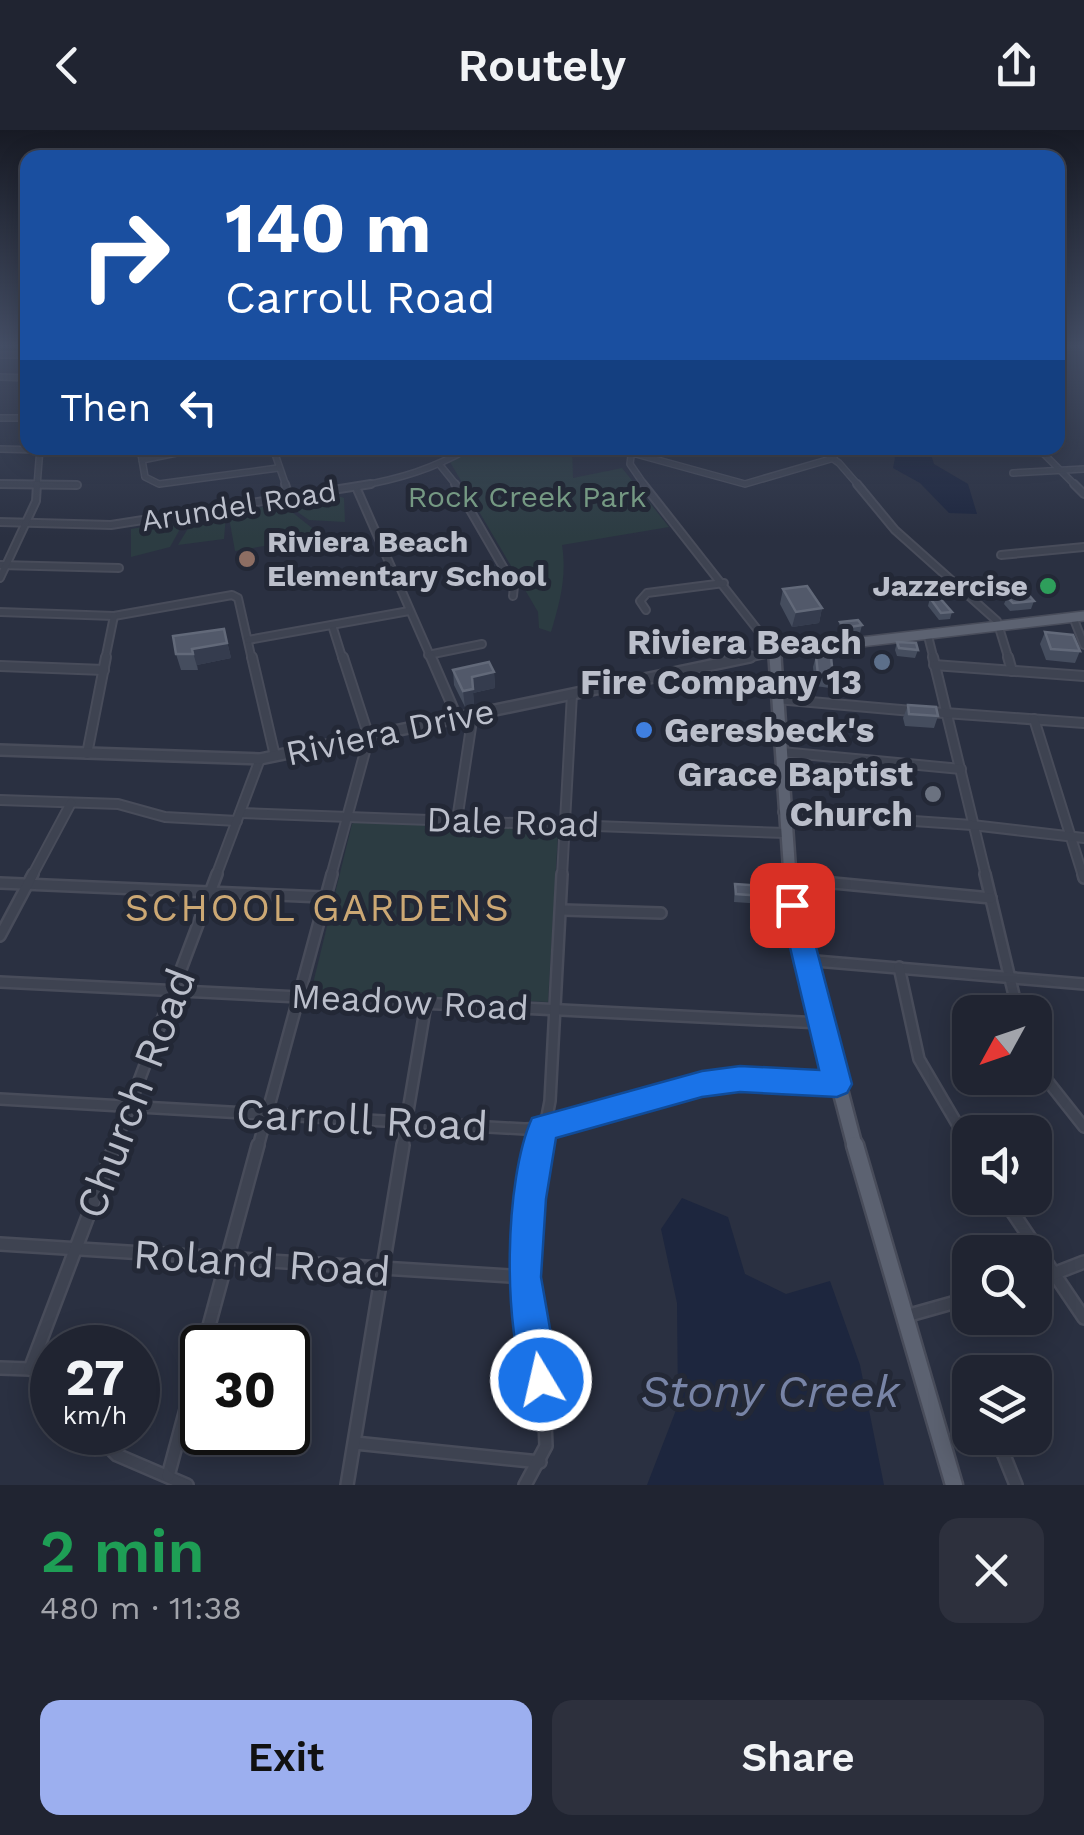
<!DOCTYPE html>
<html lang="en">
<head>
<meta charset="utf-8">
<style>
	:root { --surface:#202431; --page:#2d303d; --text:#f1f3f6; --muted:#a2a4ab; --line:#3d414d; --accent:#9cafef }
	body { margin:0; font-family:"Work Sans",sans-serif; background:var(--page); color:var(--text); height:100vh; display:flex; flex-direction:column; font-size:38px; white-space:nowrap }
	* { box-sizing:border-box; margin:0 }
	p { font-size:32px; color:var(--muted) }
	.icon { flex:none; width:55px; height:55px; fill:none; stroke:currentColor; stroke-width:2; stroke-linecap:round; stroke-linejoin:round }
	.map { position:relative; height:1355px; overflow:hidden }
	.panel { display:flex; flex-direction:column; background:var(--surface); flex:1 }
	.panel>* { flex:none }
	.top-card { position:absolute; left:20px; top:20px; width:1045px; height:305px; border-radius:20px; box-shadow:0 5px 25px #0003,0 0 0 2px var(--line); background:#1a4fa0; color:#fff; overflow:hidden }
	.needle { width:65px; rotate:230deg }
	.tools { position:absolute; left:952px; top:865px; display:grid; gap:20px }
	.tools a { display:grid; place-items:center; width:100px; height:100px; border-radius:20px; background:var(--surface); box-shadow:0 5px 25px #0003,0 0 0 2px var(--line); font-size:50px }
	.speed { position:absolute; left:30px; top:1195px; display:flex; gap:20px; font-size:50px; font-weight:700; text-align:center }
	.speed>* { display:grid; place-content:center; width:130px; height:130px; border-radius:50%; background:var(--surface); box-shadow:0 5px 25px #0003,0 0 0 2px var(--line); line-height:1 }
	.speed small { font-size:25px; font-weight:400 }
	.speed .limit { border:5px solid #111; border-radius:15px; background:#fff; color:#111 }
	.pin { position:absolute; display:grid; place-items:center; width:85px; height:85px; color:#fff; margin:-42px; border-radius:20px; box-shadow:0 5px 15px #0006 }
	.me { position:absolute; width:110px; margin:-55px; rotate:351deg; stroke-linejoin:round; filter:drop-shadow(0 0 8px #0008) }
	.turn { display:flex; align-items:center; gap:35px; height:210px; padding:0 40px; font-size:45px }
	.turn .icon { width:130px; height:130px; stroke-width:2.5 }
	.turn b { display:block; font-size:70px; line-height:85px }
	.then { display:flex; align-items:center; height:95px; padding:0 40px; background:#0003; gap:20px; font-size:38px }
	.round { display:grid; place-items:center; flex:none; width:105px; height:105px; border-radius:20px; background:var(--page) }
	.overview { display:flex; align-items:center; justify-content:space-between; height:170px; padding:0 40px }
	h1 { font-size:60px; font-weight:600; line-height:75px; color:#1e9e55 }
	.primary-button { display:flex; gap:20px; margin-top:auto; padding:20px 40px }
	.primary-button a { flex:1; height:115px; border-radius:20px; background:var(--accent); color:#111; font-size:40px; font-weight:600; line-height:115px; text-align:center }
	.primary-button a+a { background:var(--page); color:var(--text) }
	header { display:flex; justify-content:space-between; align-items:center; height:130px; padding:0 40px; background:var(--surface); font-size:45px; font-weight:600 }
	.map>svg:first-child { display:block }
	.green { fill:#2c3c42 }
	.water { fill:#1d263e }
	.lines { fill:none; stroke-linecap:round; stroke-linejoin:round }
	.minor-far4-casing { stroke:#484c5a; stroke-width:8 }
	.minor-far3-casing { stroke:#484c5a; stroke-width:10 }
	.minor-far2-casing { stroke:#484c5a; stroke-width:12 }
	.minor-far1-casing { stroke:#484c5a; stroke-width:14 }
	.minor-casing { stroke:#484c5a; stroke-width:16 }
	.tertiary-far1-casing { stroke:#484c5a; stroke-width:10 }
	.tertiary-casing { stroke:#484c5a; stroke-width:14 }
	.primary-far3-casing { stroke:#484c5a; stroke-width:12 }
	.primary-far2-casing { stroke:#484c5a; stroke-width:16 }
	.primary-far1-casing { stroke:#484c5a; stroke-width:19 }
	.primary-casing { stroke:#484c5a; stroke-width:21 }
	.minor-far4 { stroke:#3e4351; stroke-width:5 }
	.minor-far3 { stroke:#3e4351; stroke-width:6 }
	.minor-far2 { stroke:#3e4351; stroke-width:8 }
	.minor-far1 { stroke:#3e4351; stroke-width:9 }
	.minor { stroke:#3e4351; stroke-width:11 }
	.tertiary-far1 { stroke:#3e4351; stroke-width:6 }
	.tertiary { stroke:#3e4351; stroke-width:9 }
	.primary-far3 { stroke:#5c6271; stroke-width:9 }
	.primary-far2 { stroke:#5c6271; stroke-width:11 }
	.primary-far1 { stroke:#5c6271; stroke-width:14 }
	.primary { stroke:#5c6271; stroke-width:16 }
	.wall { fill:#454d5e }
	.shaded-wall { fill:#353c4e }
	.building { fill:#52596a; stroke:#626979; stroke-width:2.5 }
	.route { fill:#1a73e8; stroke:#114b97; stroke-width:2.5 }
	.education-dot { fill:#8d6e63; stroke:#232836; stroke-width:4 }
	.leisure-dot { fill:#2e9e5b; stroke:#232836; stroke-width:4 }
	.service-dot { fill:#5c6f8a; stroke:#232836; stroke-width:4 }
	.shop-dot { fill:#3f7fe0; stroke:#232836; stroke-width:4 }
	.worship-dot { fill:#6b7280; stroke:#232836; stroke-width:4 }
	.labels { text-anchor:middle; stroke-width:10; stroke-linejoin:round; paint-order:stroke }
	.far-park-label { font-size:30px; fill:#759983; stroke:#232836 }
	.far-street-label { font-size:30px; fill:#bbbfcb; stroke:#232836 }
	.far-poi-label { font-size:30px; font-weight:bold; fill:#bbbfcb; stroke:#232836; text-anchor:start }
	.poi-label { font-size:35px; font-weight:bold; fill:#bbbfcb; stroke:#232836; text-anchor:end }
	.street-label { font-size:35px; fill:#bbbfcb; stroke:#232836 }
	.neighbourhood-label { font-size:38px; letter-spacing:2.5px; fill:#cca874; stroke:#232836 }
	.near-street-label { font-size:42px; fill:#bbbfcb; stroke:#232836 }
	.near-water-label { font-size:45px; font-style:italic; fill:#7884a6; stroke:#232836 }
</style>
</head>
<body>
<header><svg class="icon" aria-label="back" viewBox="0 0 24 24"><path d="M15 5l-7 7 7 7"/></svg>Routely<svg class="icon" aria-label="share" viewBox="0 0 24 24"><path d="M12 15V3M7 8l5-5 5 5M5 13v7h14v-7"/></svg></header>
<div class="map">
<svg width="1084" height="1355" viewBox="0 0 1084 1355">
	<rect width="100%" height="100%" fill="#2a3041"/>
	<g class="green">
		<path d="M470 318H572L573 348 622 338 669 397 562 415C567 446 560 472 551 502L539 498 538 482 450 332Z"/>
		<path d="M338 366 344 368 345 392 309 390 289 376Z"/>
		<path d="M263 377 287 378 322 406 235 421 228 382Z"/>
		<path d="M226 385 224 409 178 415 192 392Z"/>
		<path d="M185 390 170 417 131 427V399Z"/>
		<path d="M358 690 549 700 558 704 548 872 311 862 352 694Z"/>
	</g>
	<g class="water">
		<path d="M889 318H929L934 334 968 354 977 384 949 383 920 353 893 338 895 328Z"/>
		<path d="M682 1068 728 1087 745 1144 786 1164 830 1151 860 1235 884 1355H647L678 1275 677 1173 661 1099Z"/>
	</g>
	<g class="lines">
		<g class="minor-far4-casing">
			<g id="minor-far4">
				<path d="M0 225H28"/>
				<path d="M0 247 28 248"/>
				<path d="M0 288H28"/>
				<path d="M108 318H112"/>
				<path d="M140 318 145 347 159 354 278 338"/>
				<path d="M273 318 286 356"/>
				<path d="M632 318 630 334 645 356"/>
				<path d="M818 318 839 333 859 356"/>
				<path d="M1038 318 1076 356"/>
				<path d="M0 319 40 320"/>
				<path d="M385 320 391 318"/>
				<path d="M606 320 636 324 745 354 834 328"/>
				<path d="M142 330 201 318"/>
				<path d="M440 335 457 356"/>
				<path d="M1013 343 1084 339"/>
				<path d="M0 354 77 355"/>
				<path d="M37 356 40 318"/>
				<path d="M359 356C399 349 433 339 469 318"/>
			</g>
		</g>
		<g class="minor-far3-casing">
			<g id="minor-far3">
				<path d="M0 354 77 355"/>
				<path d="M285 354 289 367"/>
				<path d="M455 354 514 456 513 466"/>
				<path d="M643 354 775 522"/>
				<path d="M857 354 895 400 997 491 1009 530"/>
				<path d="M1074 354 1084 364"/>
				<path d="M356 357 432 530"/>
				<path d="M0 392 111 395 371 354"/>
				<path d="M1001 425 1084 417"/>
				<path d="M0 435 119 438"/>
				<path d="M0 448 36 371 37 354"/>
				<path d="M646 480 640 471 647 463 724 453"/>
				<path d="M0 482 114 486 232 465 238 468 252 530"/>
				<path d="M1073 487 1084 515"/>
				<path d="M332 495 343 530"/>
				<path d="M928 506 934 530"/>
				<path d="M248 510 409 481"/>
				<path d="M428 525 482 514"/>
				<path d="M105 530 114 486"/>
			</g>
		</g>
		<g class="minor-far2-casing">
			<g id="minor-far2">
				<path d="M252 527 275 626"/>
				<path d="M431 527 457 587"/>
				<path d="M933 527 986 746"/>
				<path d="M1008 527 1012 541"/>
				<path d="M934 535 1084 546"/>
				<path d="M0 536 104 540"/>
				<path d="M777 569 912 581"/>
				<path d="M931 582 1084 593"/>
				<path d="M1034 589 1083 746"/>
				<path d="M781 622 961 639"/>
				<path d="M87 624 106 527"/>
				<path d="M0 670 118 674 165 687 237 691"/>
				<path d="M783 682 972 695 1084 708"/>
				<path d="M240 683 785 703"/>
				<path d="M457 690 473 584"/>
				<path d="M32 746 71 673"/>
				<path d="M216 746 260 629"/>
				<path d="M331 746 369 607 343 527"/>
				<path d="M562 746 572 564"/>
			</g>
		</g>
		<g class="minor-far1-casing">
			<g id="minor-far1">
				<path d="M985 744 1018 882"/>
				<path d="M1083 744 1084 748"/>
				<path d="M791 749 991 768"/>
				<path d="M0 753 323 767"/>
				<path d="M563 780 661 783"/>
				<path d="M0 806 33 744"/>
				<path d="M804 830 1084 854"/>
				<path d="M899 837 919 929 970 1016"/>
				<path d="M0 852 821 893"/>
				<path d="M1035 935 1084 997"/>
				<path d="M0 969 525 999 542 998 703 954 740 949 837 954"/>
				<path d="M114 1017 217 744"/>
				<path d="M258 1017 332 744"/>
				<path d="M402 1017 426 874"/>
				<path d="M541 1017 550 971 562 744"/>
			</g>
		</g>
		<g class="minor-casing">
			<g id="minor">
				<path d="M1003 1068 1084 1188"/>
				<path d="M0 1114 525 1147"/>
				<path d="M1035 1151 1084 1132"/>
				<path d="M906 1186 970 1168"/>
				<path d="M203 1218 258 1015"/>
				<path d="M0 1238 30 1239 52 1248"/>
				<path d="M30 1239 115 1015"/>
				<path d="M94 1302 117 1325 187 1355"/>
				<path d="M997 1308 1016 1355"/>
				<path d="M355 1313 540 1332"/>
				<path d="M168 1346 202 1220"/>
				<path d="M347 1355 403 1015"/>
				<path d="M525 1355 546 1316 544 1266 525 1147 531 1069 542 1015"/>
			</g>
		</g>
		<g class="tertiary-far1-casing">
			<path id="tertiary-far1" d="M738 530 775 522"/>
		</g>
		<g class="tertiary-casing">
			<path id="tertiary" d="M0 620 260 629 750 527"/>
		</g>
		<g class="primary-far3-casing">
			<path id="primary-far3" d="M776 530 775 522 1084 486"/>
		</g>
		<g class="primary-far2-casing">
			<path id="primary-far2" d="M775 527 790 746"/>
		</g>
		<g class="primary-far1-casing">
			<path id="primary-far1" d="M790 744 792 775 855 1017"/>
		</g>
		<g class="primary-casing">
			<path id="primary" d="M855 1015 954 1355"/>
		</g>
		<use href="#minor-far4" class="minor-far4"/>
		<use href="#minor-far3" class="minor-far3"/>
		<use href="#minor-far2" class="minor-far2"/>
		<use href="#minor-far1" class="minor-far1"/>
		<use href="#minor" class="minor"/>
		<use href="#tertiary-far1" class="tertiary-far1"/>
		<use href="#tertiary" class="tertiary"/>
		<use href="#primary-far3" class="primary-far3"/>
		<use href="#primary-far2" class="primary-far2"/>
		<use href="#primary-far1" class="primary-far1"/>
		<use href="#primary" class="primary"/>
	</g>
	<g class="wall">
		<path d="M783 459 822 478 819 493 792 497 780 474Z"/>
		<path d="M1007 467 1034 471 1031 479 1010 481 1004 474Z"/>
		<path d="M930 468 952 482 950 489 939 490 928 476Z"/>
		<path d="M840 492 862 495 860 503 843 505 838 499Z"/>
		<path d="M224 499 231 528 197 535 198 540H181L176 524Z"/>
		<path d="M1045 502 1080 521 1075 533 1046 530 1040 514Z"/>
		<path d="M897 512 918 520 915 528 897 526 895 520Z"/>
		<path d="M816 526 833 546 830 558 815 556 813 537Z"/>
		<path d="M453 540 494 542 495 558 473 563 474 575 465 577 454 555Z"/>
		<path d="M908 575 938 586 934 598 905 596 903 588Z"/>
		<path d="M735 754 765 766 763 774 734 772Z"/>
	</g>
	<g class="shaded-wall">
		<path d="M822 478 819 493 792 497 796 482Z"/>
		<path d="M224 499 231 528 197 535 198 540 192 519Z"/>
		<path d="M494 542 495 558 473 563 472 547Z"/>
		<path d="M473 559 474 575 465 577 463 561Z"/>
	</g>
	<g class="building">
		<path d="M807 456 822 478 796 482 783 459Z"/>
		<path d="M1028 464 1034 471 1013 473 1007 467Z"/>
		<path d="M939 467 952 482 941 483 930 468Z"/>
		<path d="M858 490 862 495 844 498 840 492Z"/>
		<path d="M224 499 227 513 192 519 193 524H176L173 506Z"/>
		<path d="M1045 502 1073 505 1080 521 1051 519Z"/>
		<path d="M897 512 916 513 918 520 899 518Z"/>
		<path d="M816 526 831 527 833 546 818 545Z"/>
		<path d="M489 532 494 542 472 547 473 559 463 561 453 540Z"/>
		<path d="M908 575 936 577 938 586 909 584Z"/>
		<path d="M735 754 764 756 765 766 736 764Z"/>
	</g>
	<linearGradient id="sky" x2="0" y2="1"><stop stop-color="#171a24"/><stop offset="0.53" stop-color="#444e65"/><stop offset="1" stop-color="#444e65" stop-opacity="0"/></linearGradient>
	<rect width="1084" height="407" fill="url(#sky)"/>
	<path class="route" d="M792 765 801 768 805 775 852 954 847 963 837 967 740 962 702 967 556 1008 546 1069 541 1147 559 1250 553 1262 541 1268 528 1262C502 1199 504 1050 532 988L702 941 740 936 819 940 780 775 783 768Z"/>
	<circle class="education-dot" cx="247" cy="429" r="10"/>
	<circle class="leisure-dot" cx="1048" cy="456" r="10"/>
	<circle class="service-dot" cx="882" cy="532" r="10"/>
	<circle class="shop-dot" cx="644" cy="600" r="10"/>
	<circle class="worship-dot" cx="933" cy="664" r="10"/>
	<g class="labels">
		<g class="far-park-label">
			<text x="527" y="377">Rock Creek Park</text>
		</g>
		<g class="far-street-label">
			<text transform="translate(239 376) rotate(-9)" y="10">Arundel Road</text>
		</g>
		<g class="far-poi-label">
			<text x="267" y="422">Riviera Beach<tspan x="267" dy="34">Elementary School</tspan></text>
			<text x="1028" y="466" text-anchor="end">Jazzercise</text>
		</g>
		<g class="poi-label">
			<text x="862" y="524">Riviera Beach<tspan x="862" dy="40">Fire Company 13</tspan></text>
			<text x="664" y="612" text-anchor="start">Geresbeck's</text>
			<text x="913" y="656">Grace Baptist<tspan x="913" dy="40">Church</tspan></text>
		</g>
		<g class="street-label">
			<text transform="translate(390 602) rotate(-12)" y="12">Riviera Drive</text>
			<text transform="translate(513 692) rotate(2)" y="12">Dale Road</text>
			<text transform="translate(410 872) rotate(3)" y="12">Meadow Road</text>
		</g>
		<g class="neighbourhood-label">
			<text x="318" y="791">SCHOOL GARDENS</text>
		</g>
		<g class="near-street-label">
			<text transform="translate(135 963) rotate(-69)" y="15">Church Road</text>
			<text transform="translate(362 989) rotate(3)" y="15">Carroll Road</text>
			<text transform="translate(262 1132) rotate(4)" y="15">Roland Road</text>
		</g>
		<g class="near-water-label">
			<text x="770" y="1277">Stony Creek</text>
		</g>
	</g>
</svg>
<div class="tools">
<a><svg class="needle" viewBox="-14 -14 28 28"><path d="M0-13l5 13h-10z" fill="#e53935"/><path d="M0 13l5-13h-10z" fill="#a2a4ab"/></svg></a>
<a><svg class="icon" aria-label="sound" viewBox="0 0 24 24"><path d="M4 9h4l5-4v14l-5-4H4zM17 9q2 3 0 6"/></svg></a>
<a><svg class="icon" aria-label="search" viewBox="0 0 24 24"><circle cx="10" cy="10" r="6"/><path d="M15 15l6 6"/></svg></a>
<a><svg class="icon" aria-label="layers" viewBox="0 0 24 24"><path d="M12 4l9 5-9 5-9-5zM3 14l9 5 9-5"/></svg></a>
</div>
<div class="speed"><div>27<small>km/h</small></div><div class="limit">30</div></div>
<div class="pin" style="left:792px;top:775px;background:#d93025"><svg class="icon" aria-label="arrive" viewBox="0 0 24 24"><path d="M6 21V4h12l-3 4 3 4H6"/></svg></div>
<svg class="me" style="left:541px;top:1250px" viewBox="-20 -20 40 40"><circle r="17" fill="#1a73e8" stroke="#fff" stroke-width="3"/><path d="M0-11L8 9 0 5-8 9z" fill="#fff"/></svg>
<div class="top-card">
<div class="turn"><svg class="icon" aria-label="right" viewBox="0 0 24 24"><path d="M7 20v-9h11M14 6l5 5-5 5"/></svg><div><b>140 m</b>Carroll Road</div></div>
<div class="then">Then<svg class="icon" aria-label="left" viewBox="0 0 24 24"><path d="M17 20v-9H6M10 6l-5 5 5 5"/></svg></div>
</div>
</div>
<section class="panel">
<div class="overview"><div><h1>2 min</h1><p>480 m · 11:38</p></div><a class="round"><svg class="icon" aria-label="close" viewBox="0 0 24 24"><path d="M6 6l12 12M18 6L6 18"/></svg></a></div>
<div class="primary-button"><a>Exit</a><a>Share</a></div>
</section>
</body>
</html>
